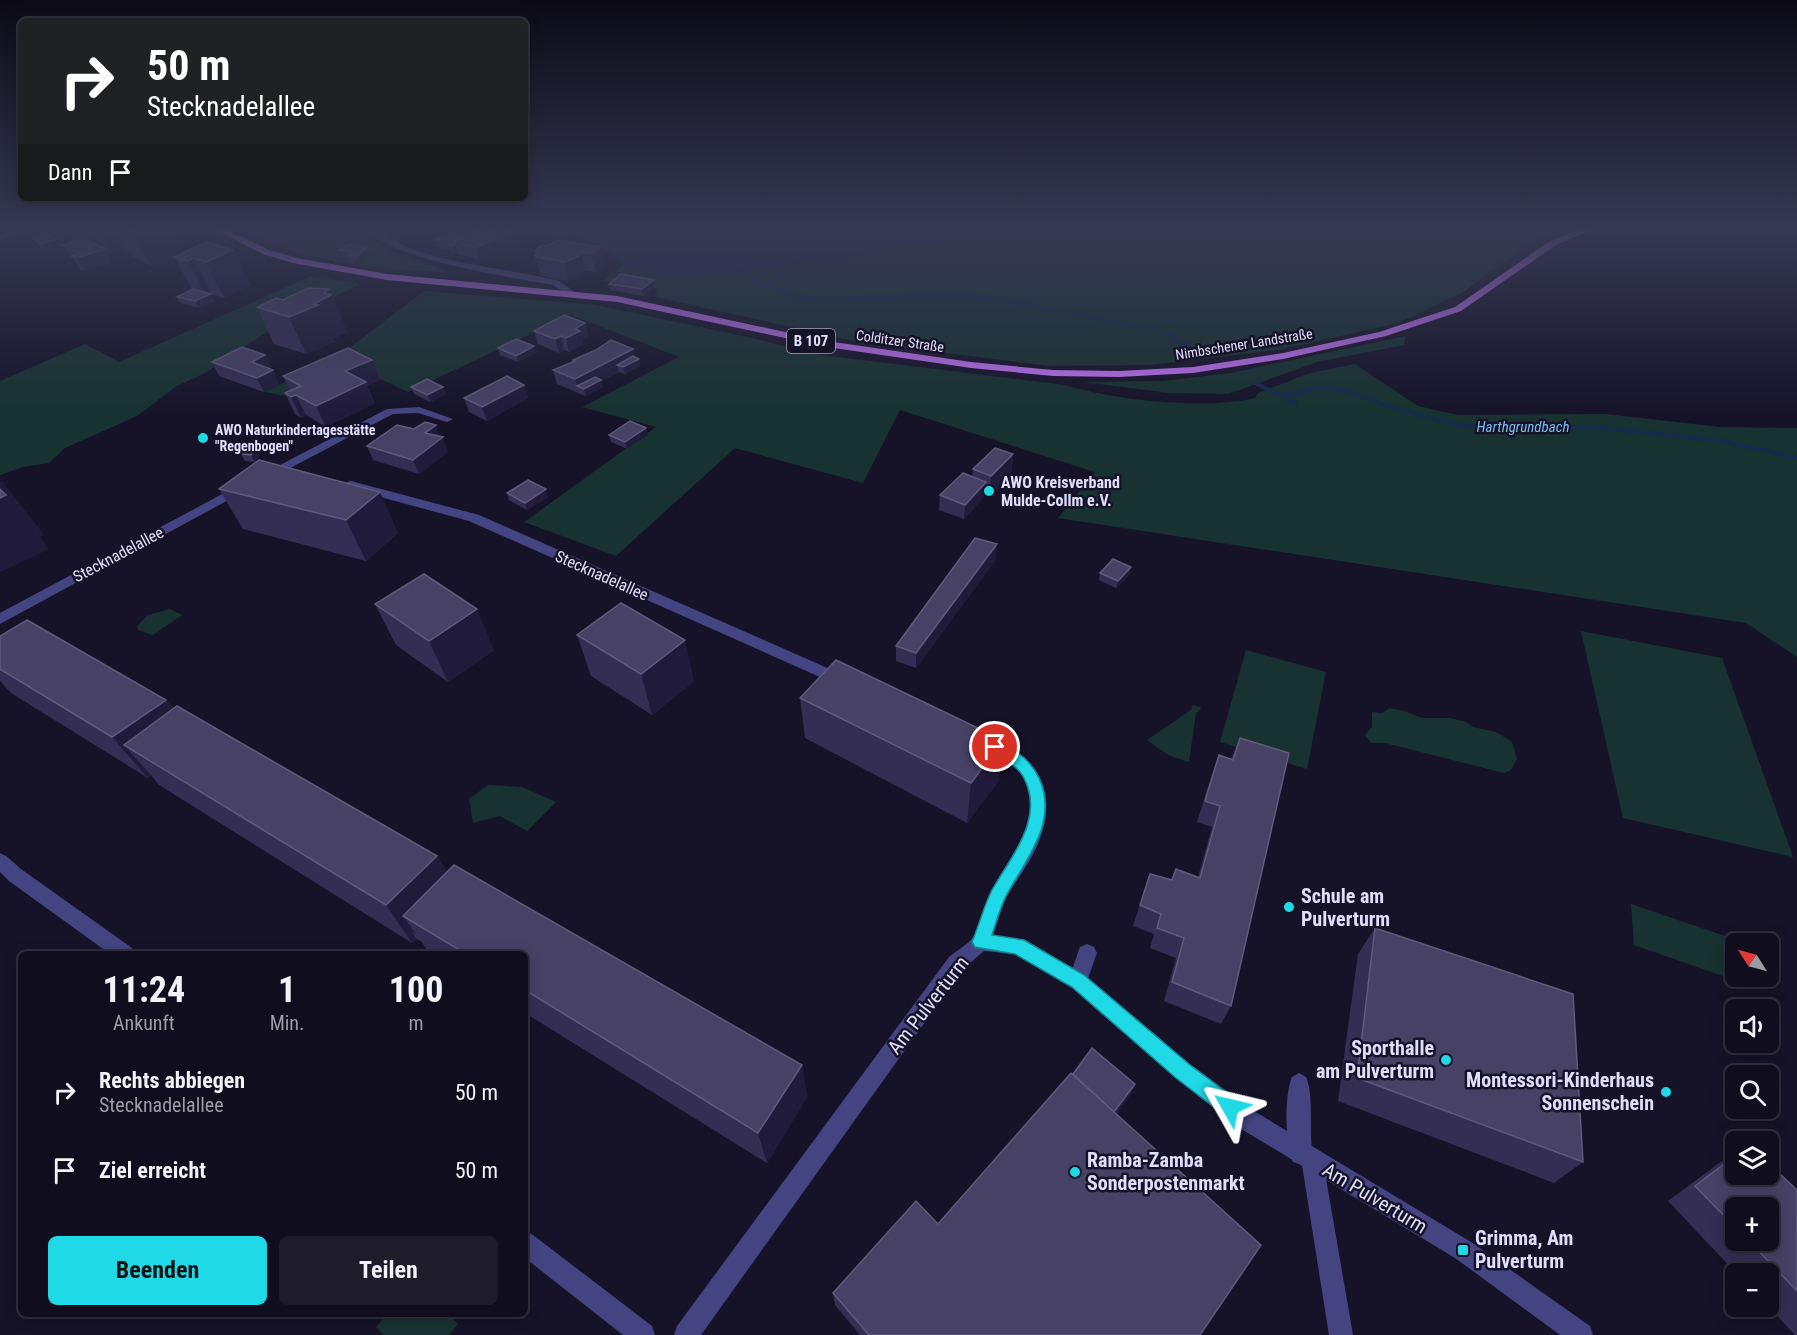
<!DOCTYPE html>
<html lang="de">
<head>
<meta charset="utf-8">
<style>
	:root { --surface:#100e1e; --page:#1e1c2b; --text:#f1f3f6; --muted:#9c9ca4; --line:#302e3c; --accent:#1fd9e7 }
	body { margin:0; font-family:"Roboto Condensed",sans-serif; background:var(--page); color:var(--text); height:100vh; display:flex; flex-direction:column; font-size:22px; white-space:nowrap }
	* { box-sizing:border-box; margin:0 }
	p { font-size:20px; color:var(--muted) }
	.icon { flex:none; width:33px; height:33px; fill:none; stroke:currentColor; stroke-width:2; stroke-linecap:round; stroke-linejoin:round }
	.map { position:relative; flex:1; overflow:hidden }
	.panel { position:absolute; left:18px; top:951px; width:510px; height:366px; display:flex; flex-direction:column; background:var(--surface); border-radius:9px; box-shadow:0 3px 15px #0003,0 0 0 2px var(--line) }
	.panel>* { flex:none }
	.hud { position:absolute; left:18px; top:18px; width:510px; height:183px; border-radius:9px; box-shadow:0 3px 15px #0003,0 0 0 2px var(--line); background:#202124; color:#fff; overflow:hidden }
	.needle { width:39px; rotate:306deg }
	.tools { position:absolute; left:1725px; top:933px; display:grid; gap:12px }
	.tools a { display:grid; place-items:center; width:54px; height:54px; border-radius:9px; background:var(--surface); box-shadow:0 3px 15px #0003,0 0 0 2px var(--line); font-size:30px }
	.pin { position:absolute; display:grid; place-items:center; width:51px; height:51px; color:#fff; margin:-26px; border:3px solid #fff; border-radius:50%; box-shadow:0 2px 6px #0007 }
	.me { position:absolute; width:66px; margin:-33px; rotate:307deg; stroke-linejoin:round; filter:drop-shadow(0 0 4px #0008) }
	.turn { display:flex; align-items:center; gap:21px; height:126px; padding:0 30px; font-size:27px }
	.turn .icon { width:78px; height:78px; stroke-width:2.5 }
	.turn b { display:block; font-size:42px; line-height:51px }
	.then { display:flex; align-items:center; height:57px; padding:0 30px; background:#0003; gap:12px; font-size:22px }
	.eta { display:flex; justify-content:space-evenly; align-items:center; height:102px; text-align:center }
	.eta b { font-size:36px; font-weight:700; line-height:42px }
	.primary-button { display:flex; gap:12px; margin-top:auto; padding:12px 30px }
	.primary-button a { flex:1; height:69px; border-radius:9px; background:var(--accent); color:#111; font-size:24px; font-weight:700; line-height:69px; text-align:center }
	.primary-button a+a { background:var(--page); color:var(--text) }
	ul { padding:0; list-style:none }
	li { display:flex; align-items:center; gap:18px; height:78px; padding:0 30px }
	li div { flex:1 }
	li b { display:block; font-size:22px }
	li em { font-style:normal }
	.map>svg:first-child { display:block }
	.green { fill:#173230 }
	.water { fill:#152b4b }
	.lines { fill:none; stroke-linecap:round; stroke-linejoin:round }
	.stream { fill:#152b4b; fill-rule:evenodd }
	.lane { fill:#444482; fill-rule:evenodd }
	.street { fill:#444482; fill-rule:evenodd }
	.primary { fill:#bd71f0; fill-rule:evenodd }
	.wall { fill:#352e54; fill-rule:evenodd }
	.shaded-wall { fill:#211b3b }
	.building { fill:#474166; stroke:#605a7d; stroke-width:1.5 }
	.route { fill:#1fd9e7; stroke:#148d96; stroke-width:1.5 }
	.poi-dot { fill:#1fd9e7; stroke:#161328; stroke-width:2 }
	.labels { text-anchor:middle; stroke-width:5; stroke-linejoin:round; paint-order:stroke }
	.far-street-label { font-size:14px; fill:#e1defc; stroke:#161328 }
	.far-poi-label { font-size:14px; font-weight:bold; fill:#e1defc; stroke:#161328; text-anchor:start }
	.shield { fill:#161328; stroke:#a4a1bc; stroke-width:1.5 }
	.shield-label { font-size:15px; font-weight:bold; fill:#e1defc }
	.far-water-label { font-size:15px; font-style:italic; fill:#77bcf1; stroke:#161328 }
	.poi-label { font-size:16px; font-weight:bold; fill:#e1defc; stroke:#161328; text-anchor:start }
	.street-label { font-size:16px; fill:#e1defc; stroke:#161328 }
	.near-poi-label { font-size:20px; font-weight:bold; fill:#e1defc; stroke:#161328; text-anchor:start }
	.near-street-label { font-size:20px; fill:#e1defc; stroke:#161328 }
</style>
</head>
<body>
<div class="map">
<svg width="1797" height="1335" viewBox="0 0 1797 1335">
	<rect width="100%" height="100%" fill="#161328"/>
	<g class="green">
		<path d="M242 228H354L396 254 453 273C397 269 338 267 284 248 270 242 256 235 242 228Z"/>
		<path d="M1024 228H1568L1527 245 1462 293 1398 323 1279 350 1150 365 1049 366 859 342 656 297 657 289 603 281 623 265 659 276 691 278 1009 233Z"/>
		<path d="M311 276 360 284 273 328 207 372 177 386 137 416 65 448 49 463 23 467 0 475V381L85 344 119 362Z"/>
		<path d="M424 291 596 305 752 338 814 354 1065 385C1113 400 1206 410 1255 398L1258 393 1310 373 1355 364 1418 406 1458 415 1606 414 1720 427 1797 428V657L1746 623 1058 518 1095 472 900 410 863 483 735 448 616 556 524 522 656 427 582 407 679 357 571 315 408 392 353 366 287 396 265 392 343 353Z"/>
		<path d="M1406 336 1404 345 1317 362 1228 394 1169 393 1084 382 1162 381 1231 373Z"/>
		<path d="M170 609 182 615 153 635 138 630 137 626 148 615Z"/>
		<path d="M1581 631 1722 658 1793 857 1623 818Z"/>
		<path d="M1246 650 1326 672 1307 769 1220 742Z"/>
		<path d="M1193 705 1200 707 1201 709 1196 713 1189 762 1168 755 1147 740 1191 710Z"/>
		<path d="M1390 708 1404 711 1422 718H1450L1466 722 1473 727 1496 732 1512 742 1517 759 1511 770 1504 773 1385 743H1371L1365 735 1372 727V712L1382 713Z"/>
		<path d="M488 785 522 787 556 802 527 831 500 816 473 823 469 799Z"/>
		<path d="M1631 904 1731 938 1737 981 1634 945Z"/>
		<path d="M388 1314H448L458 1324 449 1335H383L376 1327Z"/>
	</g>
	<path class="water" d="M523 228H1024L1009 233 691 278 659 276 623 265 605 249 573 233 533 232Z"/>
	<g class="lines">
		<g class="stream">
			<path d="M721 263H725L732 271 808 298 955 293 994 296 1169 332 1193 347 1188 348 1165 334 994 300 955 297 807 302 728 273 720 264Z"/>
			<path d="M1255 381 1277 391 1296 392 1317 385 1345 388 1396 407 1462 424 1595 425 1723 439 1797 456V460L1723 443 1595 429 1462 428 1392 409 1344 392 1318 389 1297 396 1285 395 1298 403V405L1296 406 1253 384 1252 383Z"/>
		</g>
		<g class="lane">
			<path d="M18 228H31L0 240V234Z"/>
			<path d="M419 407 453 419 447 422 418 413 393 414 271 478H263L261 475 387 409Z"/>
			<path d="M1087 944 1094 947 1097 953 1085 987 1078 990 1071 987 1068 981 1080 947Z"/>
			<path d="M1299 1073 1306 1077C1314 1095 1309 1128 1312 1150L1320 1153 1323 1161 1353 1335H1329L1302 1165 1293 1162C1285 1142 1284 1096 1292 1077Z"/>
		</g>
		<g class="street">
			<path d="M368 228C382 228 395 242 409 248 456 265 510 269 559 281L577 294 572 297 553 285C518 278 382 259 368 228Z"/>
			<path d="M351 481 479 515 848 677 851 681 848 685H838L469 521 347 488 345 485 347 482Z"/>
			<path d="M241 484 247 488 245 491 0 624V613Z"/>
			<path d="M983 736C1038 753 1060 790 1038 844 1030 863 1017 879 1007 896 1001 908 998 922 993 935L1025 940 1085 975 1190 1064 1254 1111 1471 1242 1590 1326 1593 1335H1560L1455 1258 1238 1127 1176 1078 1071 987 1015 954 984 951 963 969 701 1335H674L677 1326 949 957C956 951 969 944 974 936 983 922 984 903 992 889 1011 854 1045 818 1022 776 1012 758 982 756 975 742L977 738Z"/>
			<path d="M0 853 6 856 21 869 132 948 135 954H110L9 881 0 872Z"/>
			<path d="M525 1231 533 1235 652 1326 655 1335H623L525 1258Z"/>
		</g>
		<path class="primary" d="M212 228H223L269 250 297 258 387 274 617 296 827 341 971 362 1053 370 1119 371 1193 367 1283 353 1379 332 1455 307 1550 241 1583 228H1596L1556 245 1461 311 1386 336 1283 359 1193 373 1119 377 1053 376 971 368 827 347 617 302 387 280 293 263 263 254Z"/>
	</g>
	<g class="wall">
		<path d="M86 228H169L180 251 178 252 179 254 233 250 251 285 224 298 212 294 211 295 214 301 199 308 180 303 177 297 192 290 175 258 151 266 133 257 130 252 124 250 113 254 105 250 112 262 84 271 79 269 74 259 71 258 63 245 105 249 98 238 89 233Z"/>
		<path d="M465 236 515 243 479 260 458 254 457 251 454 252 436 246 434 240Z"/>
		<path d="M32 238 60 246 45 250 36 244Z"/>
		<path d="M547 246 601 247 605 265 596 272 585 271 583 275 569 281 541 276 535 255 536 254 535 251Z"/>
		<path d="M339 250 370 253 360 262 352 261 351 258 342 257Z"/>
		<path d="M609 284 655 286 643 296 611 290Z"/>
		<path d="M257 307 345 326 344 327 347 332 333 339 335 342 306 354 274 344Z"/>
		<path d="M585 323 588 337 582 340 583 344 569 352 564 350 559 353 538 344 534 331Z"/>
		<path d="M534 346 536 353 518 362 500 355 498 348Z"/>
		<path d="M634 357 639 359 640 366 625 374 619 372 602 381 603 387 585 396 557 384 553 370 573 362V360Z"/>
		<path d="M372 360 380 380 367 386 375 403 326 427 306 415 301 418 295 414 285 393 290 390 283 376Z"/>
		<path d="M212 362 272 369 279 384 264 392 219 376Z"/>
		<path d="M524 385 528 398 487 421 469 412 464 398Z"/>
		<path d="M411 387 446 394 430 402 414 394Z"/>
		<path d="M646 428 648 435 627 449 611 442 609 435Z"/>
		<path d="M367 446 448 452 419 474 373 460Z"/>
		<path d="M241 454 260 455 255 462 245 461Z"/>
		<path d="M1013 454 1011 475 989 498 985 496 964 519 939 510 940 495 972 476 973 469Z"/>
		<path d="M219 489 398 533 366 561 243 529Z"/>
		<path d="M507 493 548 497 527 510 509 500Z"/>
		<path d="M996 559 916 668 896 661V646Z"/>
		<path d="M1131 567 1129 575 1116 588 1099 580 1100 573Z"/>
		<path d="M375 604 494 650 448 682 396 645Z"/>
		<path d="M577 635 694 681 652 715 591 676Z"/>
		<path d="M0 636 166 700 174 709 437 856 447 872 802 1065 807 1097 767 1163 525 1013V954H431L429 953 421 941 416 939 412 943 159 785 151 775 148 778 11 693 0 681Z"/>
		<path d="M800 698 999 780 967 823 805 738Z"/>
		<path d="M1240 738 1231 1006 1221 1024 1164 1001 1176 958 1150 948 1154 934 1133 926 1150 874 1172 880 1198 877 1212 827 1197 822 1211 777 1219 755 1231 759Z"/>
		<path d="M1375 928 1583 1162 1554 1183 1338 1101 1358 954Z"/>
		<path d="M1073 1074 1135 1084 1130 1095 1117 1114 1200 1335H860L835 1305 833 1293 938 1224Z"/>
		<path d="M1736 1153V1174L1797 1190V1335H1795L1768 1306V1274H1737L1668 1201 1722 1161ZM1736 1208 1768 1240H1736Z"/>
	</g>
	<g class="shaded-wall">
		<path d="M0 228H18L0 234Z"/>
		<path d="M98 228H113L124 250 113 254Z"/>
		<path d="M116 228H117L130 252Z"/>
		<path d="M125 228H169L180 251 178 252 180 256 174 257 175 258 151 266 132 231Z"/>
		<path d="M512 231 515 243 479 260 475 248Z"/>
		<path d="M56 239 60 246 45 250 41 244Z"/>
		<path d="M455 244 457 251 454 252 452 246Z"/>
		<path d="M367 247 370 253 360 262 358 256Z"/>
		<path d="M601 247 605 265 596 272 592 253Z"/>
		<path d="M105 249 112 262 84 271 76 258Z"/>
		<path d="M233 250 251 285 224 298 206 262Z"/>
		<path d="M581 252 585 271 583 275 569 281 565 262Z"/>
		<path d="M194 258 212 294 211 295 214 301 199 308 195 301 206 296 188 261Z"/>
		<path d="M654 280 655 286 643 296 642 289Z"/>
		<path d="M330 289 345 326 344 327 347 332 333 339 335 342 306 354 289 317 314 304 324 293Z"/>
		<path d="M585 323 588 337 582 340 583 344 569 352 566 338 575 329Z"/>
		<path d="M561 336 564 350 559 353 555 339Z"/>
		<path d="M534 346 536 353 518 362 516 356Z"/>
		<path d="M633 349 635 361 639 359 640 366 625 374 623 367 617 365 619 372 602 381 603 387 585 396 584 389 577 386 575 379Z"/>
		<path d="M265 355 272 369 259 376 252 362Z"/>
		<path d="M372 360 380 380 367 386 375 403 326 427 316 406 345 371Z"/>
		<path d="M273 370 279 384 264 392 257 378Z"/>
		<path d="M524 385 528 398 487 421 482 407Z"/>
		<path d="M443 387 446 394 430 402 427 395Z"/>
		<path d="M296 395 306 415 301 418 291 397Z"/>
		<path d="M436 425 441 438 443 437 448 452 419 474 413 460 425 433Z"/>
		<path d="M646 428 648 435 627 449 625 442Z"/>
		<path d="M256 448 260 455 255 462 251 455Z"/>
		<path d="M1013 454 1011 475 989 498 991 476Z"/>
		<path d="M2 481 44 535 40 537 49 549 0 572V482Z"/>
		<path d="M986 482 985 496 964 519 965 505Z"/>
		<path d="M546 489 548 497 527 510 525 503Z"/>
		<path d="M380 492 398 533 366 561 346 520Z"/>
		<path d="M997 544 996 559 916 668V653Z"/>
		<path d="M1131 567 1129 575 1116 588 1118 581Z"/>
		<path d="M477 609 494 650 448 682 429 641Z"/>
		<path d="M685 640 694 681 652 715 641 674Z"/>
		<path d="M166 700 198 740 124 745 151 775 148 778 112 737Z"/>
		<path d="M1003 740 999 780 967 823 971 783Z"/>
		<path d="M437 856 460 894 403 916 416 934 412 932 416 939 412 943 386 905Z"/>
		<path d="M802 1065 807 1097 767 1163 758 1133Z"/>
		<path d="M1135 1084 1130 1095 1107 1127 1111 1116Z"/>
	</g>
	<g class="building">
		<path d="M125 228H142L132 231Z"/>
		<path d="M496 228H503L512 231 475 248 454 241 475 231 488 232Z"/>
		<path d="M452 232 465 236 454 241 455 244 452 246 434 240Z"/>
		<path d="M46 233 56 239 41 244 32 238Z"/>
		<path d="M84 238 105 249 76 258 72 256 79 253 63 245Z"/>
		<path d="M559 240 601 247 592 253 581 252 579 256 565 262 536 257 538 255H535L539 251H535L542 245 547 246Z"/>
		<path d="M206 242 233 250 206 262 194 258 188 261 174 257Z"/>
		<path d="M349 244 367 247 358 256 349 255 353 252 339 250Z"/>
		<path d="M621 274 654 280 642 289 609 284Z"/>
		<path d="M308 288 330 289 324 293 331 295 314 304 318 305 289 317 257 307 276 298 283 300Z"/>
		<path d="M193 289 211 294 195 301 177 297Z"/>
		<path d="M564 315 585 323 575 329 580 331 566 338 561 336 555 339 534 331Z"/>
		<path d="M516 339 534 346 516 356 498 348Z"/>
		<path d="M611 340 633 349 575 379 553 370 575 361 573 360 596 350Z"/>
		<path d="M242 347 265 355 252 362 273 370 257 378 212 362Z"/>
		<path d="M348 348 372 360 345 371 366 382 316 406 296 395 291 397 285 393 301 386 283 376Z"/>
		<path d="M633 356 639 359 623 367 617 365Z"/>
		<path d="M507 376 524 385 482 407 464 398Z"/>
		<path d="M595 377 601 380 584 389 577 386Z"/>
		<path d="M427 379 443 387 427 395 411 387Z"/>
		<path d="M630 421 646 428 625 442 609 435Z"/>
		<path d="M425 422 436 425 425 433 443 437 413 460 367 446 397 425 414 429Z"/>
		<path d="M247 447 256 448 251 455 241 454Z"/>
		<path d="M995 448 1013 454 991 476 973 469Z"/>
		<path d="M259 460 380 492 346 520 219 489Z"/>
		<path d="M963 473 986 482 965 505 940 495Z"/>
		<path d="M528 480 546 489 525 503 507 493Z"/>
		<path d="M0 489 6 495 0 498Z"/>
		<path d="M975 538 997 544 916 653 896 646Z"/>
		<path d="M1113 559 1131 567 1118 581 1100 573Z"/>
		<path d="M424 574 477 609 429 641 375 604Z"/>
		<path d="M621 603 685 640 641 674 577 635Z"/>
		<path d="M27 620 166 700 112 737 0 669V636Z"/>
		<path d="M836 660 1003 740 971 783 800 698Z"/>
		<path d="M177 706 437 856 386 905 124 745Z"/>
		<path d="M1240 738 1289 753 1231 1006 1172 982 1184 938 1157 928 1161 914 1140 905 1150 874 1172 880 1176 869 1200 878 1220 806 1205 801 1219 755 1233 760Z"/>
		<path d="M454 865 802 1065 758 1133 525 990V954H466L403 916Z"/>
		<path d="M1375 928 1573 994 1583 1162 1357 1078Z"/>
		<path d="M1092 1048 1135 1084 1114 1112 1073 1074Z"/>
		<path d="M1071 1073 1261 1245 1200 1335H869L833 1293 916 1201 938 1224Z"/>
		<path d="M1736 1155V1174H1768V1163L1797 1190V1291L1748 1240H1768V1208H1736V1228L1695 1186Z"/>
	</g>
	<linearGradient id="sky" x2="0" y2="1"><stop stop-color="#0c0a16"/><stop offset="0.55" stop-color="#363953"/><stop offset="1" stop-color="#363953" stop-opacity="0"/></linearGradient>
	<rect width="1797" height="415" fill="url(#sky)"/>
	<path class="route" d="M995 742C1015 748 1030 759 1039 778 1059 822 1026 859 1006 896 1000 908 996 922 992 935L1024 940 1084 975 1190 1065 1237 1100 1240 1107 1237 1114 1230 1117 1223 1114 1176 1078 1072 987 1015 954 975 947 972 942C979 925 984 906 992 890 1012 855 1046 817 1023 776 1015 762 993 757 987 747L990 743Z"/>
	<g class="poi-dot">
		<circle cx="203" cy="438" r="6"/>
		<circle cx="989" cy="491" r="6"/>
		<circle cx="1289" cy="907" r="6"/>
		<circle cx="1446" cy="1060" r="6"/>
		<circle cx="1666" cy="1092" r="6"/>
		<circle cx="1075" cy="1172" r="6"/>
		<rect x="1457" y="1244" width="12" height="12" rx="3"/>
	</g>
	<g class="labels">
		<g class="far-street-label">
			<text transform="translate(900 341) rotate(8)" y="5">Colditzer Straße</text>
			<text transform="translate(1244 344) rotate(-9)" y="5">Nimbschener Landstraße</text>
		</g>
		<g class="far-poi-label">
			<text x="215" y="435">AWO Naturkindertagesstätte<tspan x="215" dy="16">"Regenbogen"</tspan></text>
		</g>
		<rect class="shield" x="787" y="329" width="48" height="24" rx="4.5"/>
		<g class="shield-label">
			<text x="811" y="346">B 107</text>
		</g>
		<g class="far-water-label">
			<text x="1523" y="432">Harthgrundbach</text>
		</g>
		<g class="poi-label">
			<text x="1001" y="488">AWO Kreisverband<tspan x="1001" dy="18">Mulde-Collm e.V.</tspan></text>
		</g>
		<g class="street-label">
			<text transform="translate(118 554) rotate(-28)" y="6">Stecknadelallee</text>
			<text transform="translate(602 575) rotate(24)" y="6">Stecknadelallee</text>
		</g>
		<g class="near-poi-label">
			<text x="1301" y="903">Schule am<tspan x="1301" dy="23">Pulverturm</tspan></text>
			<text x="1434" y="1055" text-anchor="end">Sporthalle<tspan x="1434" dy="23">am Pulverturm</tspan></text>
			<text x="1654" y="1087" text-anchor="end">Montessori-Kinderhaus<tspan x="1654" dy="23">Sonnenschein</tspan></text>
			<text x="1087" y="1167">Ramba-Zamba<tspan x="1087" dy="23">Sonderpostenmarkt</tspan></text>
			<text x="1475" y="1245">Grimma, Am<tspan x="1475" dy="23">Pulverturm</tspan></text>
		</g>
		<g class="near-street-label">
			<text transform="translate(928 1005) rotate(-52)" y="7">Am Pulverturm</text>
			<text transform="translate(1375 1198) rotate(31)" y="7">Am Pulverturm</text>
		</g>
	</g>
</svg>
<div class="tools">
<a><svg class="needle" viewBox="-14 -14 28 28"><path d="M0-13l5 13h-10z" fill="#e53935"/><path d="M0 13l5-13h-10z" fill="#9c9ca4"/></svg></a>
<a><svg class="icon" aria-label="sound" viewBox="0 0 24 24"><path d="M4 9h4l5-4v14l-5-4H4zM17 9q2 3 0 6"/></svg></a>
<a><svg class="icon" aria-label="search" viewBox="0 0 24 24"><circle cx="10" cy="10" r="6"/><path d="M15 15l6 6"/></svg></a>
<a><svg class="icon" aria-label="layers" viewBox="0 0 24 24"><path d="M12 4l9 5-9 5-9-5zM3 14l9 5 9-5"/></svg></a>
<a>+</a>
<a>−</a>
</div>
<div class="pin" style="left:995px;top:747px;background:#d93025"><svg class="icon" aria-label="arrive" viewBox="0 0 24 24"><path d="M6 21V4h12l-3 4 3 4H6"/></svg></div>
<svg class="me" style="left:1230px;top:1107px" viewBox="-20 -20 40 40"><path d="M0-17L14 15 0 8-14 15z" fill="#1fd9e7" stroke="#fff" stroke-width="4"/></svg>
<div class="hud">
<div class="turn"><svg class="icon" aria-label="right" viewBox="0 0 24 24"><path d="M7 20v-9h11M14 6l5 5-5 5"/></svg><div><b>50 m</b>Stecknadelallee</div></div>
<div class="then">Dann<svg class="icon" aria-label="arrive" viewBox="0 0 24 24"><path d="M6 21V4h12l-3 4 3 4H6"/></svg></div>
</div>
<section class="panel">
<div class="eta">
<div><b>11:24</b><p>Ankunft</p></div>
<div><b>1</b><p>Min.</p></div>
<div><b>100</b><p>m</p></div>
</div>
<ul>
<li><svg class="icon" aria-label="right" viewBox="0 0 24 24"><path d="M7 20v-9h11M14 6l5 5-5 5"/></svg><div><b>Rechts abbiegen</b><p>Stecknadelallee</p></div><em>50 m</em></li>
<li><svg class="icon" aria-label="arrive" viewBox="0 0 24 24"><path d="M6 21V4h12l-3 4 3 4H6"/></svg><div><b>Ziel erreicht</b></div><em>50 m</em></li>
</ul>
<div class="primary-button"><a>Beenden</a><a>Teilen</a></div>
</section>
</div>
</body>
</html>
